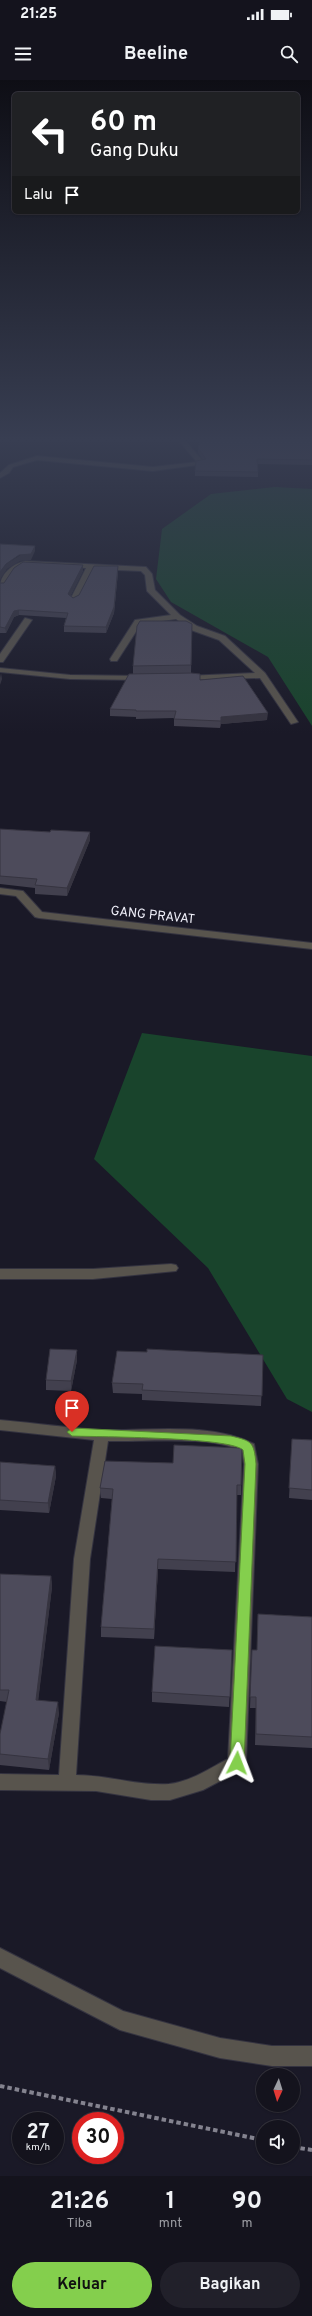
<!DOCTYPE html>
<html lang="id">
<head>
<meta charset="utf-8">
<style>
	:root { --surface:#14131d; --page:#21202a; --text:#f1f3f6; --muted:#9d9ea4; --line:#33323b; --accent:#84cf4d }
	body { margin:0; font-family:Overpass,sans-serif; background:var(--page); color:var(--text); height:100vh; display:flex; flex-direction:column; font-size:15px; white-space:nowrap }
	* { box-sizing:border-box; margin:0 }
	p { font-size:13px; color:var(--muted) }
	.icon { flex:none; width:22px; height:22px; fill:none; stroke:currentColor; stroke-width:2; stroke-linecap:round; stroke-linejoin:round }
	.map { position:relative; height:2096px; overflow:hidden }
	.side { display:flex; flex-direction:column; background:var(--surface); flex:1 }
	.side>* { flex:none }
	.guide { position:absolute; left:12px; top:12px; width:288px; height:122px; border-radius:6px; box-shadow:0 1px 3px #0004,0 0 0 1px var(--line); background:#202124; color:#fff; overflow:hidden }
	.needle { width:26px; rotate:184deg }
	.controls { position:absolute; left:256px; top:1988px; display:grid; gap:8px }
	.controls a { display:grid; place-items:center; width:44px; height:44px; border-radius:50%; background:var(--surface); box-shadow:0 1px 3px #0004,0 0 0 1px var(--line); font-size:20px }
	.speed { position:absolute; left:12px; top:2032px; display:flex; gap:8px; font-size:20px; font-weight:700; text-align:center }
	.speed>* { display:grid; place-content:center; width:52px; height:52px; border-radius:50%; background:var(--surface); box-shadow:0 1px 3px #0004,0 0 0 1px var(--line); line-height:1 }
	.speed small { font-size:10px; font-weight:400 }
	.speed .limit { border:6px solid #d22; background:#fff; color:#111 }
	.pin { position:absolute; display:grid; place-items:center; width:34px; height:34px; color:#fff; margin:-41px -17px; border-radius:50% 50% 50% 0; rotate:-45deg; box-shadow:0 0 4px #0007 }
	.pin .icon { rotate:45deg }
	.me { position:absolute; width:44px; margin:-22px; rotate:3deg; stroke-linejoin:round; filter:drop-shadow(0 0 3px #0008) }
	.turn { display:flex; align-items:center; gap:14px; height:84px; padding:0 12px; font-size:18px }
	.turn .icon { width:52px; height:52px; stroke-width:2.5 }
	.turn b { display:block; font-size:28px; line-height:34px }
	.then { display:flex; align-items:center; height:38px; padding:0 12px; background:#0003; gap:8px; font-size:15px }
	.eta { display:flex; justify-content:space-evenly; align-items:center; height:68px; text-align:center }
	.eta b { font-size:24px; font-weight:700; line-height:28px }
	.button { display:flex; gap:8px; margin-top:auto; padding:8px 12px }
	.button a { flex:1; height:46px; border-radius:24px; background:var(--accent); color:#111; font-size:16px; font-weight:700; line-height:46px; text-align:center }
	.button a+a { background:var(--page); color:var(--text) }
	.status { display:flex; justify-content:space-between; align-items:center; height:28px; padding:0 20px; background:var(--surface); direction:ltr }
	.status svg { height:11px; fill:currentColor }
	header { display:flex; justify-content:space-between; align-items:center; height:52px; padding:0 12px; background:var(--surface); font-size:18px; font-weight:700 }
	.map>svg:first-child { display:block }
	.green { fill:#19442c }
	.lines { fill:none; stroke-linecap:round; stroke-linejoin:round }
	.minor-casing { stroke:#343340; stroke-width:2 }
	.path { stroke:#84838f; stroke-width:4; stroke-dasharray:4.5 3; stroke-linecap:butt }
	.minor { fill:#58544d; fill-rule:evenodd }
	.wall { fill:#42404e }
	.shaded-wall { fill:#363440 }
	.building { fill:#4d4b5b; stroke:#363440 }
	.route { fill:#84cf4d; stroke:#568732 }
	.labels { text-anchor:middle; stroke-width:4; stroke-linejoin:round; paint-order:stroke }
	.street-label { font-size:13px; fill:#f0f0fa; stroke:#1a1927 }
</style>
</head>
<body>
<div class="status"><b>21:25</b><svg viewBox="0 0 49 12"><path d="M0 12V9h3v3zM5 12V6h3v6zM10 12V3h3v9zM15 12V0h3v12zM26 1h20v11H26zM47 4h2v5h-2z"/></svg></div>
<header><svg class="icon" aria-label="menu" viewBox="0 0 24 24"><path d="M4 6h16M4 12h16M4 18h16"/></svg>Beeline<svg class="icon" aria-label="search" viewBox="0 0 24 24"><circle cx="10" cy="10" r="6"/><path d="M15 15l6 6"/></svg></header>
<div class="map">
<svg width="312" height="2096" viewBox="0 0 312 2096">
	<rect width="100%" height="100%" fill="#1a1927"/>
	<g class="green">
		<path d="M275 407 312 409V646L268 577 171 522 156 499 162 449 211 414Z"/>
		<path d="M142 953 312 976V1332L287 1319 208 1188 94 1079Z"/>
	</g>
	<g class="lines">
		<g class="minor-casing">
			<g id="minor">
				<path d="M179 361H185L204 382V384L153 391 37 380 13 387 9 393 0 398V393L9 385 37 376 153 387 197 382Z"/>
				<path d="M25 481 146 487 152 494 155 510 180 535 197 546 225 556 265 593 298 642 291 644 260 598 182 600 181 598 185 596 255 593 219 560 191 550 176 539 141 544 117 581H111L110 579 135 540 171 535 147 511 145 495 141 491 93 489 78 520 74 522 70 520 86 488 23 486 13 493 3 508H0C0 494 12 484 25 481Z"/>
				<path d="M25 538 32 540 3 582H0V574Z"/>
				<path d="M0 588 70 595 142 596 146 598 142 600 70 599 0 592Z"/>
				<path d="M0 808 23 811 42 832 312 863V869L39 838 35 837 16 816 0 814Z"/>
				<path d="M171 1184 176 1185 178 1188 176 1191 93 1199H0V1189H93Z"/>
				<path d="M0 1340C34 1343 69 1348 103 1350 151 1351 211 1342 254 1364L258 1384 246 1683 243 1689 203 1710 170 1720H151L96 1711 0 1710V1694L59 1695 74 1479 94 1360 0 1350ZM108 1361C145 1362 210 1355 242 1371L244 1384 228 1679C210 1688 190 1702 169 1704 138 1706 107 1695 76 1695L90 1479Z"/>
				<path d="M0 1868 123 1931 220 1958 272 1966H312V1986H272L220 1978 120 1950 0 1888Z"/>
			</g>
		</g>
		<g class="path">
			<path d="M0 2006 263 2060"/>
			<path d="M293 2067 312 2070"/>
		</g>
		<use href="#minor" class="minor"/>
	</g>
	<g class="wall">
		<path d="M312 361V385L258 384V397L195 396V391L203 380 198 373V368Z"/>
		<path d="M83 485V491L71 515 73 518 79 515 118 492 114 533 106 553 64 552V546L66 538 19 535 14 537 6 553H0V503H4Z"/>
		<path d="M192 544 191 593 133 594V586Z"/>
		<path d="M200 600 267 640 221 644 220 648 174 646V638L136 639V637L110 636V629Z"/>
		<path d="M0 749 50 752H90V760L67 816 35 814V808L0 804Z"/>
		<path d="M77 1270V1280L71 1311 46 1310V1300Z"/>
		<path d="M147 1272 263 1275 261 1326 142 1320V1314L113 1313 112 1303Z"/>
		<path d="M292 1359 312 1360V1420L289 1418Z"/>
		<path d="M242 1368 241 1415H237L235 1492 158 1489 154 1559 101 1557V1547L112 1419 101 1418 100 1408 173 1383Z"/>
		<path d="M0 1382 55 1386 56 1396 49 1433 0 1430Z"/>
		<path d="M0 1494 51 1496 52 1507 38 1620 59 1633 49 1690 0 1685V1654L7 1622 0 1621Z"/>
		<path d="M258 1534 312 1537V1668L255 1665 256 1628H250L252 1570H257Z"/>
		<path d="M232 1570 229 1627 152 1622V1612Z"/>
	</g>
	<g class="shaded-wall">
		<path d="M35 466V471L31 480 20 481 7 489 1 498 0 502V492L6 484Z"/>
		<path d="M83 485V491L69 519 68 514Z"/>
		<path d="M118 486V492L114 533 106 553V547Z"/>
		<path d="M19 530V535L14 537 6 553 5 548 14 531Z"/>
		<path d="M1 593 2 599 0 605V598Z"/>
		<path d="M268 633 267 640 221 644 220 648 221 637Z"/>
		<path d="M90 752V760L67 816V808Z"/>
		<path d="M77 1270V1280L71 1311V1301Z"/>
		<path d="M55 1386 56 1396 49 1433 48 1423Z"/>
		<path d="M158 1479V1489L154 1559V1549Z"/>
		<path d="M51 1496 52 1507 37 1631 36 1620Z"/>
		<path d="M58 1622 59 1633 49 1690 48 1679Z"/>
	</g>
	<g class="building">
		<path d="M200 361H312V380L257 379 258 392 195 391 196 381 206 379 198 368Z"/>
		<path d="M0 464 35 466 31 474 19 475 6 484 0 492V494Z"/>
		<path d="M23 482 83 485 68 514 73 518 79 515 94 486H118L114 527 106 547 64 546 68 533 19 530 14 531 5 548 0 547V503H4L14 488Z"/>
		<path d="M140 541H186L192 544 191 585 133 586 137 546Z"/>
		<path d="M191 593 200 594V600L243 596 268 633 221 637V641L174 639 176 631H136V630L110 629 129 594Z"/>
		<path d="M0 749 50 752 51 750 90 752 67 808 35 805 37 799 0 796Z"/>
		<path d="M50 1269 77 1270 71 1301 46 1300Z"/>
		<path d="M147 1269 263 1275 262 1316 142 1310 143 1304 112 1303 117 1271 147 1272Z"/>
		<path d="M292 1359 312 1360V1410L289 1408Z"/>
		<path d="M174 1365 242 1368 241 1405H237L236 1482 158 1479 154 1549 101 1547 113 1409 100 1408 105 1381 173 1383Z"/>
		<path d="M0 1382 55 1386 48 1423 0 1420Z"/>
		<path d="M0 1494 51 1496 36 1620 58 1622 48 1679 0 1674V1654L9 1610H0Z"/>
		<path d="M258 1534 312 1537V1657L256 1654V1617H250L252 1570H257Z"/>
		<path d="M155 1566 232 1570 230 1617 152 1612Z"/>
	</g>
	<linearGradient id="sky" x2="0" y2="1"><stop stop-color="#0e0e15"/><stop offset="0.55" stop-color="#383e52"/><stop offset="1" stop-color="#383e52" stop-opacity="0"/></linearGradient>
	<rect width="312" height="654" fill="url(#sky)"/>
	<path class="route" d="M72 1348 231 1356C252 1361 254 1362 256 1384L244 1683 242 1688 237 1689 232 1688 230 1683 245 1384 243 1370C230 1357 99 1357 72 1356L67 1352Z"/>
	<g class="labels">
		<g class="street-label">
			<text transform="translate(153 834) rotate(6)" y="5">GANG PRAVAT</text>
		</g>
	</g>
</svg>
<div class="controls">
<a><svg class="needle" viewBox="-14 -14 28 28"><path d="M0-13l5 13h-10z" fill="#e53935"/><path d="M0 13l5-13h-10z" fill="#9d9ea4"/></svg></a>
<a><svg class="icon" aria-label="sound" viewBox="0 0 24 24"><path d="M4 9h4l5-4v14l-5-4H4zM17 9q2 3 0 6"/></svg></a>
</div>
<div class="speed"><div>27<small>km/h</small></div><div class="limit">30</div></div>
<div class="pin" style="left:72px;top:1352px;background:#d93025"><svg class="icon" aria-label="arrive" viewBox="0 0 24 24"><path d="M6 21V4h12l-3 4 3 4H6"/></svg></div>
<svg class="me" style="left:237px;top:1683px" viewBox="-20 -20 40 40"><path d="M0-17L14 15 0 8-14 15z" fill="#84cf4d" stroke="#fff" stroke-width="4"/></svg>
<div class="guide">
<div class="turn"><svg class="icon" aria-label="left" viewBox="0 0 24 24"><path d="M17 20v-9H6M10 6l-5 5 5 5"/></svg><div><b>60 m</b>Gang Duku</div></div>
<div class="then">Lalu<svg class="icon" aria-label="arrive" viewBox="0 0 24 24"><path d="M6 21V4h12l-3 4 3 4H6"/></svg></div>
</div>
</div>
<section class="side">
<div class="eta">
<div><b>21:26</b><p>Tiba</p></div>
<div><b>1</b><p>mnt</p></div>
<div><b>90</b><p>m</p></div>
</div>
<div class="button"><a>Keluar</a><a>Bagikan</a></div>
</section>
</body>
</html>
